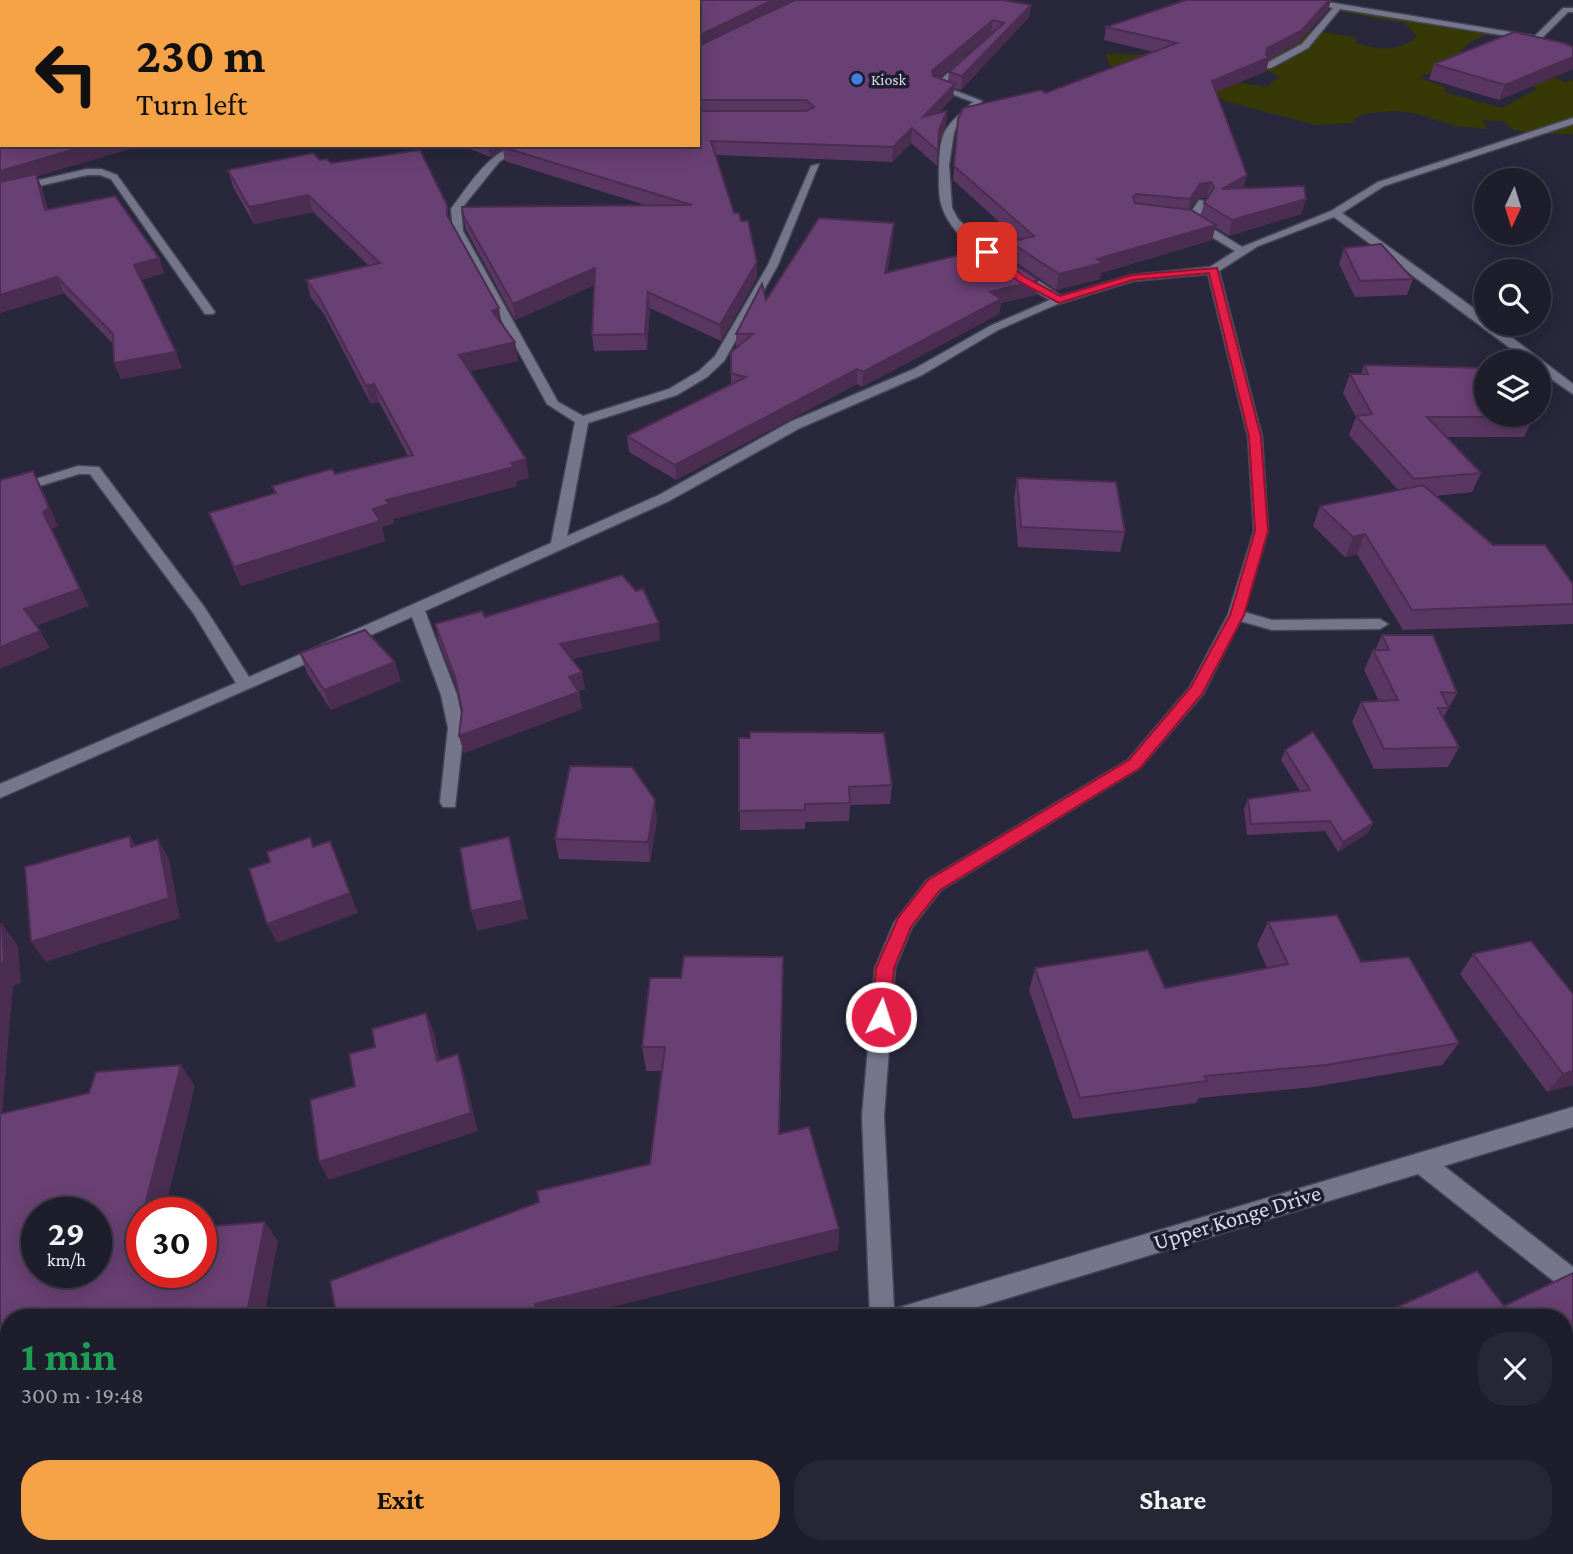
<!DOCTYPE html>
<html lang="en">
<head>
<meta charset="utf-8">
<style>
	:root { --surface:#1e1d2c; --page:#262634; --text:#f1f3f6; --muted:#a1a2a9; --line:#3c3b48; --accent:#f6a247 }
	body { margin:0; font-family:"Crimson Pro",serif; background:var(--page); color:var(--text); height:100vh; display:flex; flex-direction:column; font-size:26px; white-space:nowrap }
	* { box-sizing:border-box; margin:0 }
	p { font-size:23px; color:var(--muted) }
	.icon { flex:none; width:38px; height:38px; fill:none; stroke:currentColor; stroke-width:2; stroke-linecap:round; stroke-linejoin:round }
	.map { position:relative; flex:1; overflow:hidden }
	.side { position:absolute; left:0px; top:1309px; width:1573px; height:245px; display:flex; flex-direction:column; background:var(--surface); border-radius:28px 28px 0 0; box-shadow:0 4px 18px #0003,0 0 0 2px var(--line) }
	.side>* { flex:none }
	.banner { position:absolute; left:0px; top:0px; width:700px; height:147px; box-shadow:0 4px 18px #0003,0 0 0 2px var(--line); background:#f6a247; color:#111; overflow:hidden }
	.needle { width:46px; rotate:184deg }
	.controls { position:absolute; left:1474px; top:168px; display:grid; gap:14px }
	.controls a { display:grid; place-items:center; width:77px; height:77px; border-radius:50%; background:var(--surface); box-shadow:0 4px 18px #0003,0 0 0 2px var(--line); font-size:35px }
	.speed { position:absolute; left:21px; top:1197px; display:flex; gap:14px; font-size:35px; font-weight:700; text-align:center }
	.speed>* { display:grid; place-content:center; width:91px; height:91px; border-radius:50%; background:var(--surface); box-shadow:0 4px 18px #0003,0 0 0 2px var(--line); line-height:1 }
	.speed small { font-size:18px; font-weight:400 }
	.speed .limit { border:10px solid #d22; background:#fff; color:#111 }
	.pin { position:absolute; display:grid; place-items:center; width:60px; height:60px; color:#fff; margin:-30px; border-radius:14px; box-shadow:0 4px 10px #0006 }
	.me { position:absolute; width:77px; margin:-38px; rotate:4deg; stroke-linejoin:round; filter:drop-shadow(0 0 5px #0008) }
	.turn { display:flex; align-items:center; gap:24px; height:147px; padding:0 21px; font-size:32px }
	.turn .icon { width:91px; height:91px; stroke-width:2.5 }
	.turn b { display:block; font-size:49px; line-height:60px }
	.round { display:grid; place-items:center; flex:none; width:74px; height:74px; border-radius:28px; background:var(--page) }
	.headline { display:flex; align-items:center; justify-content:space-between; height:119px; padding:0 21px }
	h1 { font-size:42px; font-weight:700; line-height:52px; color:#1e9e55 }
	.action { display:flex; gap:14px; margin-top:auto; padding:14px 21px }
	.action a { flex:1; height:80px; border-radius:28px; background:var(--accent); color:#111; font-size:28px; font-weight:700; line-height:80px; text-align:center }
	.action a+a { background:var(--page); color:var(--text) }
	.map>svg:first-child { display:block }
	.green { fill:#363905 }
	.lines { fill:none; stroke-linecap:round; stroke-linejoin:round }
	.street-casing { stroke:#454555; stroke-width:3 }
	.street { fill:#75758c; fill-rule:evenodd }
	.wall { fill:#5a3763; fill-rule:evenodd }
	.shaded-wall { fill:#4a2d50 }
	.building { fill:#694073; stroke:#4a2d50; stroke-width:2; fill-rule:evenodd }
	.route { fill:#e11d48; stroke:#92132f; stroke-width:2 }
	.shop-dot { fill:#3f7fe0; stroke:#1e1d31; stroke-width:2.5 }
	.labels { text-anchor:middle; stroke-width:7; stroke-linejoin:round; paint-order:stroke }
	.far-poi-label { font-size:16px; fill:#dadae8; stroke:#1e1d31; text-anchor:start }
	.near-street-label { font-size:23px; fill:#dadae8; stroke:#1e1d31 }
</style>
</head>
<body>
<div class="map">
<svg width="1573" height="1554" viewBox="0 0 1573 1554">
	<rect width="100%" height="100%" fill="#28273b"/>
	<path class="green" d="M1361 9 1495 29C1479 42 1462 38 1457 63L1419 77 1447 88 1444 92 1502 108 1537 89 1519 79 1534 69 1565 82 1573 80V134H1536L1513 130 1504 121 1482 120 1488 129 1455 126 1415 113 1394 111 1362 114 1351 123 1316 125 1228 102 1207 91 1110 66 1106 54 1161 55 1231 81 1266 87 1280 77 1252 63 1142 49 1130 43 1296 27 1357 38 1355 43C1382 50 1394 53 1417 37L1405 23 1340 12Z"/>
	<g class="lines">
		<g class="street-casing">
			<g id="street">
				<path d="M190 0H198L199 2H191Z"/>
				<path d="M1297 0H1315L1535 36 1563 8H1573V12H1568L1541 39 1573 57V62L1533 40 1340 9 1308 48 1271 68H1265V64L1302 44 1333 8Z"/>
				<path d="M963 59 970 61 943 86 982 101 960 121 954 132 949 165 952 208 958 219 983 244 1061 296 1132 275 1210 267 1235 251 1187 222 1186 220 1199 200 1208 202 1197 219 1242 247 1331 211 1378 182 1573 118V124L1384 186 1342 213 1486 317V324H1494L1573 384V394L1538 370V362H1529L1334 217 1258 246 1219 271 1262 437 1268 531 1244 612 1272 620 1380 619 1388 624 1380 629 1272 630 1240 621 1203 694 1140 768 941 890 912 927 895 968 884 1116 894 1309 1573 1107V1127L1444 1166 1573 1267V1294L1565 1290 1418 1174 942 1318H870L862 1116 875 968 894 923 927 880 1128 760 1190 687 1228 615 1254 531 1248 437 1208 274 1133 281 1055 305 998 330 922 375 800 428 669 501 425 611 457 695 464 728 455 807H443L440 802 448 728 441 695 412 617 0 798V784L236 683 194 614 90 474H79L0 498V490L78 466 99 467 205 608 249 677 551 543 575 422 547 404 453 231 451 209C469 186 492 145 525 145L499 162 461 209 463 231 558 402 583 416 669 389 699 371 715 356 768 265 811 166 819 164 778 265 724 361 707 377 677 395 588 423 567 536 659 495 790 422 914 369 990 326 1050 300C1016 280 955 246 942 207 938 196 939 182 939 170 940 128 945 128 973 102L933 87Z"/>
				<path d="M87 169H101L117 175 215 312 213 314H205L111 179 100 175H87L0 195V189Z"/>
				<path d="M833 1545H863L859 1554H829Z"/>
			</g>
		</g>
		<use href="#street" class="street"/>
	</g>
	<g class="wall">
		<path d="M306 0H1003L1031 5 1029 17 961 90 954 88 953 97 939 113 947 111 946 125 938 145 937 166 911 143 892 162 716 155 734 213 757 278 721 341 650 308 647 350 594 351 592 335 595 285 515 320 466 230 463 215 645 205 505 161 503 150 490 157 461 145H698V2H308ZM991 33 949 72 948 81 939 78Z"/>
		<path d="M1328 10 1297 44 1269 59 1266 71 1216 92 1247 175 1243 188 1306 199 1301 214 1229 236 1215 227 1212 240 1101 273 1100 279 1056 290 1008 257 1010 242 1019 240 953 180 958 119 1046 93 1154 52 1104 40 1106 27ZM1207 197 1204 203 1201 216 1189 210 1197 199Z"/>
		<path d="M1573 47V69L1499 100 1429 79 1434 64Z"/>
		<path d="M2 145H143L37 176 42 188 48 210 159 258 164 273 141 280 182 368 121 379 114 363 113 344 64 293 0 313Z"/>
		<path d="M320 160 331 163 449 219 501 323 515 342 518 361 470 371 529 478 516 481 517 486 393 519 394 523 382 527 385 541 241 586 209 513 275 493 272 486 335 474 408 456 379 402 371 404 324 314 311 298 306 280 368 265 313 212 254 224 233 187 228 170Z"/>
		<path d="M894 223 893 237 887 273 1038 280 1036 295 1001 303 999 314 862 387 857 384 676 480 629 452 627 436 731 385V352L736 348V334L766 300Z"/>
		<path d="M1344 248 1413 279 1407 295 1355 297 1339 264Z"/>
		<path d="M1364 365 1534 417 1524 437H1446L1481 473 1472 492 1436 496 1493 545 1573 584V624L1403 630 1357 554 1345 557 1313 526 1320 506 1398 490 1349 435 1356 417 1343 393 1350 374H1361Z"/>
		<path d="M1017 478 1125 532 1120 552 1018 547 1014 498Z"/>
		<path d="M485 617 660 640 572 659 585 689 579 691 582 709 464 753 459 736 462 710 458 690 439 642 435 624Z"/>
		<path d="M1382 635 1457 693 1443 718 1459 747 1448 767 1374 769 1352 722 1361 702 1379 701 1364 670 1373 650H1375Z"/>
		<path d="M300 653 401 681 331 710 307 673Z"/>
		<path d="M739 738 892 785 890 804 850 805 849 821 805 822V829L740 830Z"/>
		<path d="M1285 750 1368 833 1338 852 1325 831 1247 835 1244 809 1248 799 1300 791 1281 760Z"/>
		<path d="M657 820 650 862 559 859 555 839Z"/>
		<path d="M1268 922 1361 962 1459 1043 1442 1065 1313 1087 1199 1098 1196 1103 1073 1119 1029 990 1035 968 1165 988 1267 968 1257 945Z"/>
		<path d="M1473 954 1573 994V1085L1547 1092 1460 974Z"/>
		<path d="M783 957 779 1134 839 1229 838 1250 568 1318H337L650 1164 662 1071H646L642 1047 681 978Z"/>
		<path d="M1573 1273V1554L1564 1545V1318H1380L1386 1312 1504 1306Z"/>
	</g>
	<g class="shaded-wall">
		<path d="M773 0H799L698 49V36Z"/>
		<path d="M1329 0H1331L1328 10 1297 44 1269 59 1266 71 1209 95 1212 81 1267 48Z"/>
		<path d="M1031 5 1029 17 961 90 962 76Z"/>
		<path d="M993 20 991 33 931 85 932 71Z"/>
		<path d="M1573 57V69L1499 100 1505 85Z"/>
		<path d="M955 84 953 97 922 131 923 117Z"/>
		<path d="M947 111 946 125 938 145 939 130Z"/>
		<path d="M912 128 911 143 892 162 893 147Z"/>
		<path d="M89 145H143L37 176 42 188 51 225 0 187V171Z"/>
		<path d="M488 145H511L502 147 503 150 490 157Z"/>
		<path d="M1247 175 1243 190 1222 189Z"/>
		<path d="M1211 182 1207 197 1197 199 1187 214 1190 199 1200 184Z"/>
		<path d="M308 195 313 212 254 224 249 207Z"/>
		<path d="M1306 199 1301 214 1229 236 1232 220Z"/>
		<path d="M894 223 893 237 884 287 885 273Z"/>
		<path d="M1216 225 1212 240 1101 273 1100 279 1056 290 1059 274 1097 259Z"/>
		<path d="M159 258 164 273 140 280 134 265Z"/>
		<path d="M757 262V278L721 341 720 325Z"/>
		<path d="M595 268 597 284 515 320 513 304Z"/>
		<path d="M57 277 64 293 0 313V295Z"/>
		<path d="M1038 280 1036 295 1001 303 999 314 862 387 863 372 990 292Z"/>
		<path d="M648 292 650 308 647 350 645 334Z"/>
		<path d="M499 308 502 326 492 311Z"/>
		<path d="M515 342 518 361 463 373 459 355Z"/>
		<path d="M176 352 182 368 121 379 114 363Z"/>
		<path d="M857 369V384L676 480 675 465Z"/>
		<path d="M374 384 379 402 371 404 366 386Z"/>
		<path d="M526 459 529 478 516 481 517 486 393 519 394 523 382 527 385 541 241 586 234 567 373 509 386 500Z"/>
		<path d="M33 471 42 488 58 526 52 529 89 606 34 627 24 609 43 512Z"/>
		<path d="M1365 534 1357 554 1345 557 1353 537Z"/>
		<path d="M659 623 660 640 563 661 560 644Z"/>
		<path d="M40 631 50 648 0 669V647Z"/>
		<path d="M395 662 401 681 331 710 324 690Z"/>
		<path d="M582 672 585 689 572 694 569 677Z"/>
		<path d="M579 692 582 709 464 753 459 736Z"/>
		<path d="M655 800 657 820 650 862 648 842Z"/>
		<path d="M1373 823 1368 833 1338 852 1343 842Z"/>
		<path d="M130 836 141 856 131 847Z"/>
		<path d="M509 837 528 919 477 931 471 911Z"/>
		<path d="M158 839 169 859 180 918 46 962 31 942Z"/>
		<path d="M330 841 358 913 277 943 267 924Z"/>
		<path d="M2 924 18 946 21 983 13 986 0 1138V963Z"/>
		<path d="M783 957V982L779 1157V1134Z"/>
		<path d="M426 1013 434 1032 444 1079 437 1061Z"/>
		<path d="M458 1054 464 1073 478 1131 329 1180 319 1162Z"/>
		<path d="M181 1065 195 1086 164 1213H143Z"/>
		<path d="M1573 1071V1085L1547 1092 1563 1074Z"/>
		<path d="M142 1217V1236L138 1232Z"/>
		<path d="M265 1222 278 1241 264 1318H247Z"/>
		<path d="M839 1229 838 1250 568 1318H539L535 1304Z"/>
		<path d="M9 1338V1359L0 1361V1340Z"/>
		<path d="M9 1383V1391L2 1386Z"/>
		<path d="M307 1545H318L320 1554H303Z"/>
		<path d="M495 1545H525L505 1554H475Z"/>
	</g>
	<g class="building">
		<path d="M0 0H91L92 2H2V145H89L0 171Z"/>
		<path d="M317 0H773L698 36V2H319Z"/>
		<path d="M795 0H1003L1031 5 962 76 949 72 1004 23 993 20 932 71 933 76 955 84 923 117 947 111 939 130 938 151 912 128 893 147 711 141 734 213H739L741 221H748L757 262 720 325 648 292 645 334 592 335 595 268 513 304 463 215 462 207 692 205 502 147 505 145H698V111H806L814 107 806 100H698V46Z"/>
		<path d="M1186 0H1329L1301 31 1267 48 1266 55 1270 57 1212 81 1247 175 1222 189 1304 186 1306 199 1232 220 1204 203 1214 188 1211 182 1200 184 1190 199 1136 194 1133 197 1135 203 1191 210 1216 225 1097 259 1103 263 1059 274 1010 242 1034 236 954 166 958 119 963 108 1041 90 1046 93 1177 43 1106 27Z"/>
		<path d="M1514 32 1564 43 1573 47V57L1505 85 1434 64Z"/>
		<path d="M420 150 447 205V215L499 308 492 311 515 342 459 355 526 459 511 463 514 467 386 500 389 504 373 509 380 521 234 567 209 513 276 493 272 486 332 469 335 474 413 455 374 384 366 386 319 297 306 280 380 263 308 195 249 207 228 170 313 153 320 160 327 159 331 163Z"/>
		<path d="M36 174 45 210 115 196 159 258 134 265 176 352 114 363 113 334 57 277 0 295V182Z"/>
		<path d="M819 218 894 223 885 273 988 248 1038 280 990 292 1001 299 863 372 857 369 675 465 627 436 746 377 731 373V352L753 334H736L762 284 766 300Z"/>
		<path d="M1381 244 1413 279 1360 281 1344 248Z"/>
		<path d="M1364 365 1486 368V415H1532L1534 417H1427L1481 473 1414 479 1356 416 1372 414 1350 374H1368Z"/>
		<path d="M33 471 49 508 43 512 80 589 24 609 40 631 0 647V480Z"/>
		<path d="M1017 478 1116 482 1125 532 1021 527Z"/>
		<path d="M1423 485 1493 545H1545L1573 584V604L1412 610 1365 534 1353 537 1320 506Z"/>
		<path d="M622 575 636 591 643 589 659 623 560 644 582 672 569 677 579 692 459 736 462 710 455 677 435 624 482 611 485 617Z"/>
		<path d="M365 630 395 662 324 690 300 653Z"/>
		<path d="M1382 635H1433L1457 693 1441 692 1449 708H1438L1459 747 1384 749 1361 702 1398 700 1373 650H1389Z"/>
		<path d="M750 732 884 733 892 785 849 787 850 803 805 804V810L739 811V738H750Z"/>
		<path d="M1313 732 1373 823 1343 842 1330 821 1251 824 1248 799 1310 790 1285 750Z"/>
		<path d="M570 766 632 767 655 800 648 842 555 839Z"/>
		<path d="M130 836 131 847 158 839 169 898 31 942 25 867Z"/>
		<path d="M310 837 313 847 330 841 350 893 267 924 249 869 270 862 267 852Z"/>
		<path d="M509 837 523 900 471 911 460 848Z"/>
		<path d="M1337 915 1361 962 1409 957 1459 1043 1326 1065 1205 1076 1207 1081 1080 1098 1035 968 1148 950 1165 988 1288 964 1268 922Z"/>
		<path d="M2 924 4 962 0 963V925Z"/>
		<path d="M1531 941 1573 994V1071L1563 1074 1473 954Z"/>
		<path d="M684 956 783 957 779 1134 809 1127 839 1229 535 1304 539 1318H337L330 1281 539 1202 537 1191 650 1164 665 1047H642L650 978H681Z"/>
		<path d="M426 1013 437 1061 458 1054 471 1113 319 1162 310 1100 355 1086 349 1054 375 1047 372 1029Z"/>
		<path d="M181 1065 143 1213H142V1217L138 1232H142V1272H201V1227L265 1222 246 1318 255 1314 256 1318H9V1338L0 1340V1114L89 1093 96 1072ZM37 1213H96V1272H37Z"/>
		<path d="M1477 1271 1504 1306 1573 1273V1482L1564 1471V1318H1390L1386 1312Z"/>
		<path d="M9 1362V1383L2 1386Z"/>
		<path d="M1573 1514V1554H1499L1515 1545H1564V1519Z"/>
		<path d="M192 1545H307L308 1551 303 1554H194Z"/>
		<path d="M437 1545H495L475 1554H439Z"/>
	</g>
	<path class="route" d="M983 250H990L1025 277 1060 296 1132 275 1217 268 1261 437 1268 531 1244 615 1202 694 1140 768 940 890 911 927 894 968 890 1017 888 1023H875L872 1017 876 968 898 918 928 880 1129 760 1191 687 1230 615 1255 531 1249 437 1209 273 1133 280 1059 303 1018 281 983 254Z"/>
	<circle class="shop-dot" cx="857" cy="79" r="7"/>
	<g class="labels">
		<g class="far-poi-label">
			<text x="871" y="85">Kiosk</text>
		</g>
		<g class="near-street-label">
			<text transform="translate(1237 1217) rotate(-17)" y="8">Upper Konge Drive</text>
		</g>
	</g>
</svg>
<div class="controls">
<a><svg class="needle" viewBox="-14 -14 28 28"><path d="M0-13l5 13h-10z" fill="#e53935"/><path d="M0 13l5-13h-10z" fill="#a1a2a9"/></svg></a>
<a><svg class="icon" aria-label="search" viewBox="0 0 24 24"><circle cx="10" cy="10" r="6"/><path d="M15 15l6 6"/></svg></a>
<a><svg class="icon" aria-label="layers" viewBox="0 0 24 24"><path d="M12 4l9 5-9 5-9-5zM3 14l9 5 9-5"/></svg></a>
</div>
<div class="speed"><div>29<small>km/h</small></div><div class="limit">30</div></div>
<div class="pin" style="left:987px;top:252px;background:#d93025"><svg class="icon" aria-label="arrive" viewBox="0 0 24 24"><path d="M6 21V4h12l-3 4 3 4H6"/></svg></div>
<svg class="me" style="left:881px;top:1017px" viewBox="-20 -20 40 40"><circle r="17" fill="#e11d48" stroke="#fff" stroke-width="3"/><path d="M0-11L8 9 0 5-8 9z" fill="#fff"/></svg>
<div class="banner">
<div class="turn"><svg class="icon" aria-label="left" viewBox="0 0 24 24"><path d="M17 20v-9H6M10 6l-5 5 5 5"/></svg><div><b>230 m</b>Turn left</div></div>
</div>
<section class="side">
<div class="headline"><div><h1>1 min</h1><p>300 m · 19:48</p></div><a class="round"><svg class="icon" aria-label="close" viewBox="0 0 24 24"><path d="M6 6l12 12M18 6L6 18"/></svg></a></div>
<div class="action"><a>Exit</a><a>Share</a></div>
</section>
</div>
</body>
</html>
